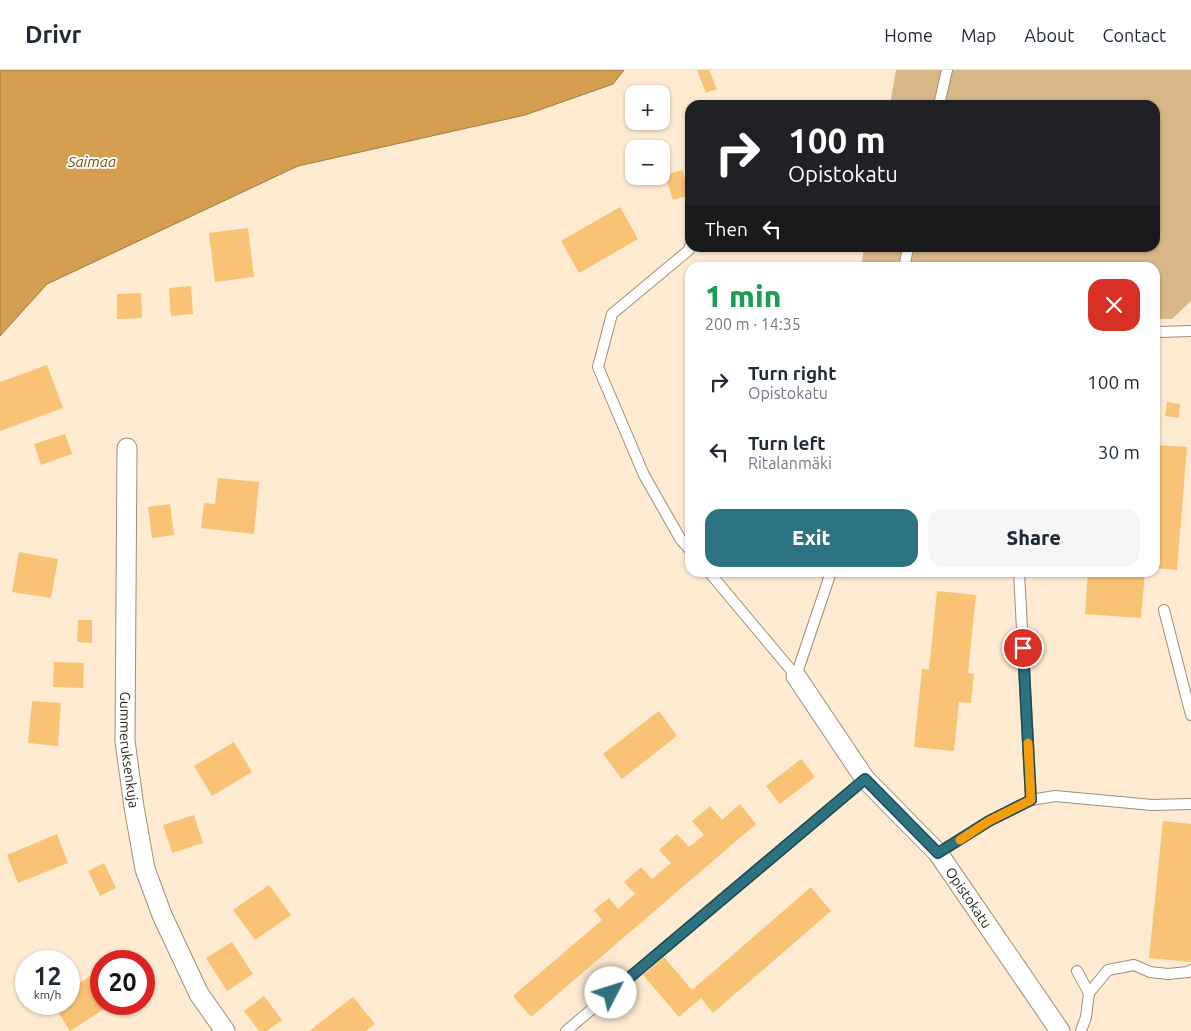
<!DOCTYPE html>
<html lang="en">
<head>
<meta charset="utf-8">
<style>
	:root { --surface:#fff; --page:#f6f6f7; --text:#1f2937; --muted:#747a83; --line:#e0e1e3; --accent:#2c7280 }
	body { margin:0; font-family:Ubuntu,sans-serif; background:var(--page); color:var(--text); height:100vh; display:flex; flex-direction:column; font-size:19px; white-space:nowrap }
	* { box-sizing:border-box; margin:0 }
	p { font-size:16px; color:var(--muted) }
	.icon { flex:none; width:28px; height:28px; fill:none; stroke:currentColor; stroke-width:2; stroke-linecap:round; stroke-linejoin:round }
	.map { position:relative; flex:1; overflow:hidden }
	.panel { position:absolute; left:685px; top:192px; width:475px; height:315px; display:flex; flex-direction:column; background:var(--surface); border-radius:15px; box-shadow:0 1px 4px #0004 }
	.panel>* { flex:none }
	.top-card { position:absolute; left:685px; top:30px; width:475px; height:152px; border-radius:15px; box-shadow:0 1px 4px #0004; background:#202124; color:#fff; overflow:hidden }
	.tools { position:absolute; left:625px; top:15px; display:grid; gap:10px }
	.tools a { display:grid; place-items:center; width:45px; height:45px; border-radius:10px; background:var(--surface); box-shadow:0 1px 4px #0004; font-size:25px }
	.speed { position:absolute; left:15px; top:880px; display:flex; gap:10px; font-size:25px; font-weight:700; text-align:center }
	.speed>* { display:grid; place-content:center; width:65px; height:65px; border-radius:50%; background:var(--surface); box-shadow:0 1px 4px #0004; line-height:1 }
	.speed small { font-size:12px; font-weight:400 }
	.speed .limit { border:8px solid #d22; background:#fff; color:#111 }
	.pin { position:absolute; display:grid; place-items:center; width:42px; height:42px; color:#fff; margin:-21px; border:2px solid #fff; border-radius:50%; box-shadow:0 1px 5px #0007 }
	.me { position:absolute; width:55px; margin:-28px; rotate:50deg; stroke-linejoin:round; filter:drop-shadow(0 0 4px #0008) }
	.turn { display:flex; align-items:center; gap:18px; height:105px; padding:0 20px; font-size:22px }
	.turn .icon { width:65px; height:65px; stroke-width:2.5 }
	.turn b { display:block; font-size:35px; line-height:42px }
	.then { display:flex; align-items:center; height:48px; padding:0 20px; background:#0003; gap:10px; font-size:19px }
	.round { display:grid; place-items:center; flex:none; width:52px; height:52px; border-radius:15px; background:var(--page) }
	.headline { display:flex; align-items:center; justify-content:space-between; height:85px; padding:0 20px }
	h1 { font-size:30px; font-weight:800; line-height:38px; color:#1e9e55 }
	.button { display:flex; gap:10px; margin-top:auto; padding:10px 20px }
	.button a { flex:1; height:58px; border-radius:15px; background:var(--accent); color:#fff; font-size:20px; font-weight:800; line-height:58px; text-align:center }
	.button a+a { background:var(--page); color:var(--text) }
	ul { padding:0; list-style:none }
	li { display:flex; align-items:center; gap:15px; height:70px; padding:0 20px }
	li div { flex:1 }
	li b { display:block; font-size:19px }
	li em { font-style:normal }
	header { display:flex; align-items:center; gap:30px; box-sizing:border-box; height:70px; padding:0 25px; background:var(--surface); border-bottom:1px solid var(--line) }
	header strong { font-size:24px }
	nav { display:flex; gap:28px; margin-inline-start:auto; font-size:18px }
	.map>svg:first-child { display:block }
	.green { fill:#d9b687 }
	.water { fill:#d39e4f; stroke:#9f783e }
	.building { fill:#f9c274 }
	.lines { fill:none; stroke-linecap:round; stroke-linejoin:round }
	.lane-casing { stroke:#a08e77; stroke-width:12 }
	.street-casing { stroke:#a08e77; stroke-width:21 }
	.lane { stroke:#fff; stroke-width:10 }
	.street { stroke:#fff; stroke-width:19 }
	.route-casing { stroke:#1d4a53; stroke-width:12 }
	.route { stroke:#2c7280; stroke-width:9 }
	.slow { stroke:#f59e0b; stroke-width:9 }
	.labels { text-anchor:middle; stroke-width:4; stroke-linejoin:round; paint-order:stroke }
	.street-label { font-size:14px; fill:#251e15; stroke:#fffbf6 }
	.water-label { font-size:15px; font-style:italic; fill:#734f13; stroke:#fffbf6 }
</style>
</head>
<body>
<header>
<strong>Drivr</strong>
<nav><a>Home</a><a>Map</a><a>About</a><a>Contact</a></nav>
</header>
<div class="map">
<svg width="1191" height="961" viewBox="0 0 1191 961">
	<rect width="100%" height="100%" fill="#feebd2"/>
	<path class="green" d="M896 0H1191V231L1172 249H1155V198H861L864 178H1155V35H890Z"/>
	<path class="water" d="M0 0H624L613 14 525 45 298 96 47 214 0 266Z"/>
	<g class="building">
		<path d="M697 0H709L717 19 706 23Z"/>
		<path d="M682 100 690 125 673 130 665 105Z"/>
		<path d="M620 137 638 169 579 203 561 171Z"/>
		<path d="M248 158 254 207 215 212 209 163Z"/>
		<path d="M191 216 193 244 171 246 169 218Z"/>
		<path d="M141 223 142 248 117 249V224Z"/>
		<path d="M47 295 63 338 0 361V312Z"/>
		<path d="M1167 332 1180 334 1179 348 1165 346Z"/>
		<path d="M65 364 72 384 41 395 34 374Z"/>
		<path d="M1155 375 1187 377 1177 500 1155 498Z"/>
		<path d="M218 408 259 412 254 464 201 458 204 433 215 434Z"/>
		<path d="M170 434 174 465 152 468 148 437Z"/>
		<path d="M19 482 58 489 51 528 12 522Z"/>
		<path d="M1088 502H1145L1141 548 1085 544Z"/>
		<path d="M937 521 976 525 968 603 974 604 971 633 959 632 954 681 914 677 922 599 929 600Z"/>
		<path d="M78 550H92V573L77 572Z"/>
		<path d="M54 592 84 593 83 618 53 617Z"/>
		<path d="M32 631 61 633 58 676 28 673Z"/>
		<path d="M659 641 677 666 622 709 603 684Z"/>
		<path d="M234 672 252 702 212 726 194 696Z"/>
		<path d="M801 689 815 707 780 734 766 716Z"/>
		<path d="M740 734 756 754 531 947 513 926 602 850 594 840 609 828 618 839 635 824 624 812 641 797 652 809 671 793 659 780 677 764 689 777 704 765 692 751 710 736 722 750Z"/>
		<path d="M194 745 203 773 172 783 163 755Z"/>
		<path d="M1163 751 1191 754V892L1149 888Z"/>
		<path d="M57 764 68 793 18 813 7 785Z"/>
		<path d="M104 793 116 818 100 826 88 801Z"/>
		<path d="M269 815 291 845 255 870 233 840Z"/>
		<path d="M811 817 831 841 713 943 701 928 679 947 643 905 664 887 692 920Z"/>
		<path d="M232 872 253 904 227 921 206 888Z"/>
		<path d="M101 899V934H112L70 961 53 934H69V920Z"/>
		<path d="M264 926 282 950 267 961H259L244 941Z"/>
		<path d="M353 927 375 954 366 961H309Z"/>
	</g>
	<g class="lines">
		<g class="lane-casing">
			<g id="lane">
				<path d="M939 35 947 0"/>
				<path d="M690 176 689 180 612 244 598 297 644 405 681 470 690 480"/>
				<path d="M904 198 908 178"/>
				<path d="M1155 264 1159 262 1191 261"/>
				<path d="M709 502 796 606"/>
				<path d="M1019 502 1031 730"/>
				<path d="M1164 540 1191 645"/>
				<path d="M796 606 831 502"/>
				<path d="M938 783 989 751 1031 730 1055 726 1152 735 1191 734"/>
				<path d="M1077 901 1089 923 1086 947 1081 961"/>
				<path d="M1089 923 1108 900 1134 895 1150 902 1168 904 1188 902 1191 900"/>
				<path d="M566 961 865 709"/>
			</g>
		</g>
		<g class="street-casing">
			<g id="street">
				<path id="s1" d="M127 378 125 671 134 737 145 799 162 845 199 924 225 961"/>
				<path id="s2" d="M796 606 865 709 938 783 1060 961"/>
			</g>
		</g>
		<use href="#lane" class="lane"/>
		<use href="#street" class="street"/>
	</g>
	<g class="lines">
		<g class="route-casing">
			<path id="route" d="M611 923 865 709 938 783 989 751 1031 730 1023 578"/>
		</g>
		<use href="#route" class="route"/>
		<path class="slow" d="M960 770 989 751 1031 730 1028 673"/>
	</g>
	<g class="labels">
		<g class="street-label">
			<text dy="5" stroke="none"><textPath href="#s1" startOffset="302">Gummeruksenkuja</textPath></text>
			<text dy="5" stroke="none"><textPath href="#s2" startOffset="282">Opistokatu</textPath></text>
		</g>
		<g class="water-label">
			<text x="92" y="97">Saimaa</text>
		</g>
	</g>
</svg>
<div class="tools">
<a>+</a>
<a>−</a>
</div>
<div class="speed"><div>12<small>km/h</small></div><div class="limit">20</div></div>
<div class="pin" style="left:1023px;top:578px;background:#d93025"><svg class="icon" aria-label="arrive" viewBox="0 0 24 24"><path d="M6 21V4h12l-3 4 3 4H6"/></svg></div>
<svg class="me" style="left:611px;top:923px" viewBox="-20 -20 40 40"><circle r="19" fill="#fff"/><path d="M0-13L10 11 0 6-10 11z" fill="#2c7280"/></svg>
<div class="top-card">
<div class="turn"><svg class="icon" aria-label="right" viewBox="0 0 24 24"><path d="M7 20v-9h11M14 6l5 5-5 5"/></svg><div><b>100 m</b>Opistokatu</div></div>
<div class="then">Then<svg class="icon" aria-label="left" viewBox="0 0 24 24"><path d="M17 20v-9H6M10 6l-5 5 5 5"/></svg></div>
</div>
<section class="panel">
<div class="headline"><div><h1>1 min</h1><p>200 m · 14:35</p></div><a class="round" style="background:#d93025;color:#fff"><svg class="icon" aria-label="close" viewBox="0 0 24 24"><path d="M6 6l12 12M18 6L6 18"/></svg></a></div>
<ul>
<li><svg class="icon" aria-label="right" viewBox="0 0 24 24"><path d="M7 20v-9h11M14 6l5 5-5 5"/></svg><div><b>Turn right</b><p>Opistokatu</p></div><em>100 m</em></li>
<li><svg class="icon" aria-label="left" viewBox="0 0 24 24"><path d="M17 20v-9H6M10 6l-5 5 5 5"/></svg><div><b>Turn left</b><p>Ritalanmäki</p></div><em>30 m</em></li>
</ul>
<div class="button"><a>Exit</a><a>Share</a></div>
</section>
</div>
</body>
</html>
